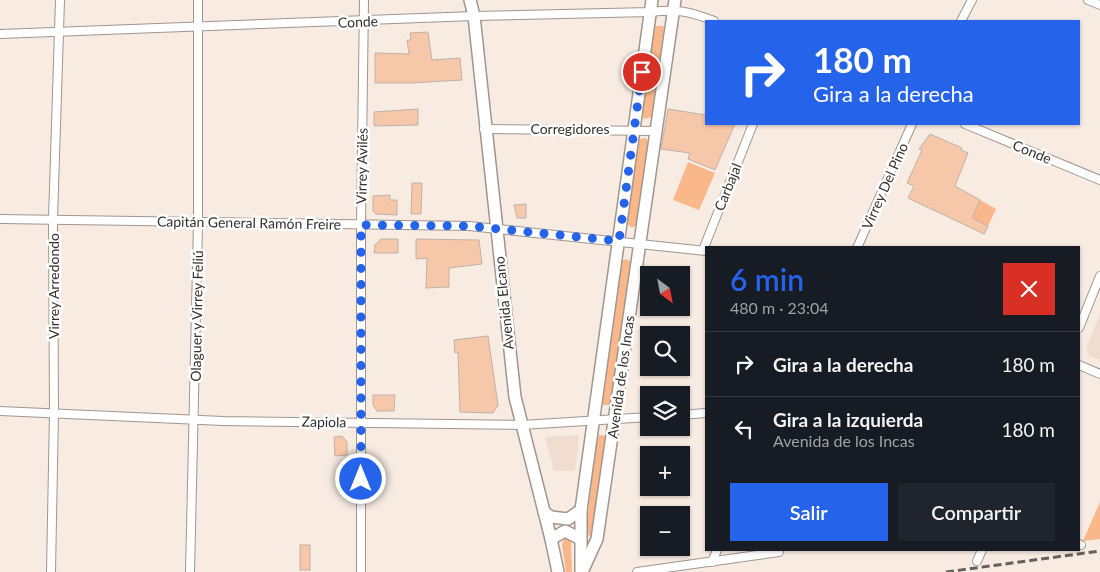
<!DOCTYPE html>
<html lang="es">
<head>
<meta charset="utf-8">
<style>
	:root { --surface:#171b24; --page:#20242c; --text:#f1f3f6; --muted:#9ea1a6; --line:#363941; --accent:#2563eb }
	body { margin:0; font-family:Lato,sans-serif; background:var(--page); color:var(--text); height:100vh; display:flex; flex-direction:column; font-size:19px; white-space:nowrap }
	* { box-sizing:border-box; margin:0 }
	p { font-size:16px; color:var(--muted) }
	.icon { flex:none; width:28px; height:28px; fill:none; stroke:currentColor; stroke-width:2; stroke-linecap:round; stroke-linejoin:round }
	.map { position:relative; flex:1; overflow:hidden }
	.sheet { position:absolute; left:705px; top:246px; width:375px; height:305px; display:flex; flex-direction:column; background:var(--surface); border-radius:0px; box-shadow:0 1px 4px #0004 }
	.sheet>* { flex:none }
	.banner { position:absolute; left:705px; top:20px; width:375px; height:105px; border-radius:0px; box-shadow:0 1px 4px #0004; background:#2563eb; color:#fff; overflow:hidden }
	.needle { width:32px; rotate:148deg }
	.fabs { position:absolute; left:640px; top:266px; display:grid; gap:10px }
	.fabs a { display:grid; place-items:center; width:50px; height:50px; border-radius:0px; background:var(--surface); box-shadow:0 1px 4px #0004; font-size:25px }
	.pin { position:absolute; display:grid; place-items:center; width:42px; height:42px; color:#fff; margin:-21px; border:2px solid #fff; border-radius:50%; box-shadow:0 1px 5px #0007 }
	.me { position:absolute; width:55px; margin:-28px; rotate:0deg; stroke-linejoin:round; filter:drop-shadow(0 0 4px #0008) }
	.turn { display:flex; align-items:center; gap:18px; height:105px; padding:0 25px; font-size:22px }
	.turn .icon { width:65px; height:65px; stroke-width:2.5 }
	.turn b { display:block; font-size:35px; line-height:42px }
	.round { display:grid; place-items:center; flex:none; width:52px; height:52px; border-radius:0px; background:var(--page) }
	.headline { display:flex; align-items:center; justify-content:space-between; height:85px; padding:0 25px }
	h1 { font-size:30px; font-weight:600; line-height:38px; color:var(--accent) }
	.cta { display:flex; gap:10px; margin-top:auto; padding:10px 25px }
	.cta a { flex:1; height:58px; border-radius:0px; background:var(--accent); color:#fff; font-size:20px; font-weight:600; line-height:58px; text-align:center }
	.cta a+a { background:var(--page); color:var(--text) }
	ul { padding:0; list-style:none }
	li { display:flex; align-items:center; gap:15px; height:65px; padding:0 25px; border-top:1px solid var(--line) }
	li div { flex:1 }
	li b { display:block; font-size:19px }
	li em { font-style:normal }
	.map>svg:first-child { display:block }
	.built { fill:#f0ddd0 }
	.green { fill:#f9b78a }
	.building { fill:#f6c7a9; stroke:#beb2aa }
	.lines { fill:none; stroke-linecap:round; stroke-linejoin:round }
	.minor-casing { stroke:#a1968e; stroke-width:10 }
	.secondary-casing { stroke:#a1968e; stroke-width:14 }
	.minor { stroke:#fff; stroke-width:8 }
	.secondary { stroke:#fff; stroke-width:11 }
	.rail { stroke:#67605b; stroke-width:3; stroke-dasharray:8 4; stroke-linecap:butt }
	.route { stroke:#2563eb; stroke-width:9; stroke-dasharray:0 16.2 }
	.labels { text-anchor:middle; stroke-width:5; stroke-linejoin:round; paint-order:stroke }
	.street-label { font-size:14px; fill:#35302d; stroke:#fff }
</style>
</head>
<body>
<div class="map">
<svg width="1100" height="572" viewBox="0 0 1100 572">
	<rect width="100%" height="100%" fill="#f7ebe2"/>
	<g class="built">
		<path d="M1100 314V360L1089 356 1086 348Z"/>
		<path d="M579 435 575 471H554L545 437Z"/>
	</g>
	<g class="green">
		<path d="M654 26H664L652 117 645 119 640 115Z"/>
		<path d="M646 138 648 142 638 224 632 228 626 223 636 146 640 139Z"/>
		<path d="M688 162 715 173 699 210 673 200Z"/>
		<path d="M980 200 996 209 988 226 972 218Z"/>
		<path d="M626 259 633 263 613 405H602L622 261Z"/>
		<path d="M602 435 606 437 591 536 588 535 587 521 597 436Z"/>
		<path d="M1100 502V539L1083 541Z"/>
		<path d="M564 537 571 540 572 572H566L562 545Z"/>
	</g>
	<g class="building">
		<path d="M428 32 432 60 460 58 462 80 411 83H375V53L409 54 407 40H411L410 33Z"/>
		<path d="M418 109V125L374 126V112Z"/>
		<path d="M668 109 706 115V124H735L715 170 688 159 690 153 661 149Z"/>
		<path d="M930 134 962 148 961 150 968 153 955 186 980 200 972 218 988 226 984 234 908 198 914 186 907 183 922 150 919 149Z"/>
		<path d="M412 183H422L421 214H411Z"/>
		<path d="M390 195V200H397V215L376 214 373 211V196Z"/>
		<path d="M526 204V218H517L514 205Z"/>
		<path d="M381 239H398V253H374L375 245Z"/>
		<path d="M416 239 479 240 482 264 449 268V287L426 288 427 258 416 259Z"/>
		<path d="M488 336 498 405 493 413 460 412 458 352 455 353 454 340Z"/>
		<path d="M373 395H395L394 411H377L373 405Z"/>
		<path d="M342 436 347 442V455L335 456 334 437Z"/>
		<rect x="300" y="545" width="10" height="25"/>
	</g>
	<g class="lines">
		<g class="minor-casing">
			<g id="minor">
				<path d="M1088 0 1100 5"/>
				<path d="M961 21 972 0"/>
				<path d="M0 34 474 16 650 12C677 9 689 11 714 21"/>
				<path d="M965 124 1100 180"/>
				<path d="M484 129 655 131"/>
				<path d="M0 219 469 226 706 251"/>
				<path d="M857 248 912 124"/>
				<path d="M703 250 753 124"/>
				<path d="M1079 328 1100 276"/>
				<path d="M1079 365 1100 374"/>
				<path d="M0 411 223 421 522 425 649 417"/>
				<path d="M681 415 706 413"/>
				<path d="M1079 544 1081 545"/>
				<path d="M977 561 982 550"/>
				<path d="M712 562 717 550"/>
				<path d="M51 572 54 412 53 219 60 0"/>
				<path d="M190 572 198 223V0"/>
				<path d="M361 572V225L364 0"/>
				<path d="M637 572 779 552"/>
			</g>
		</g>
		<g class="secondary-casing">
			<g id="secondary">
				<path d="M470 0 474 16 515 397 551 539 558 572"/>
				<path d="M544 512 551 517 568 519 581 510"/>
				<path d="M551 539 565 531 579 538"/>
				<path d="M581 570V510L652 0"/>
				<path d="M582 572 597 539 675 0"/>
			</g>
		</g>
		<use href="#minor" class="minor"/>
		<use href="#secondary" class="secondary"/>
		<path class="rail" d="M946 572 1100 551"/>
	</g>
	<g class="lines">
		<path class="route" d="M361 479V225L469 226 619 241 642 72"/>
	</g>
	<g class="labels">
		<g class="street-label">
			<text transform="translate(358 22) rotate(-2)" y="5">Conde</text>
			<text x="570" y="134">Corregidores</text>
			<text transform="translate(1032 152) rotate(22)" y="5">Conde</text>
			<text transform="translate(362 166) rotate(-89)" y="5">Virrey Avilés</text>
			<text transform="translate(885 186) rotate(-66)" y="5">Virrey Del Pino</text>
			<text transform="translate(728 187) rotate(-68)" y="5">Carbajal</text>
			<text transform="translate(249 223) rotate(1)" y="5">Capitán General Ramón Freire</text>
			<text transform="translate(54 286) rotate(-90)" y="5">Virrey Arredondo</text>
			<text transform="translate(504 303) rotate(-96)" y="5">Avenida Elcano</text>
			<text transform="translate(197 316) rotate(-89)" y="5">Olaguer y Virrey Feliú</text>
			<text transform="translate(621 377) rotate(-82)" y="5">Avenida de los Incas</text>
			<text transform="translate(324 422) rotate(1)" y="5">Zapiola</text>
		</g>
	</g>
</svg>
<div class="fabs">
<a><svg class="needle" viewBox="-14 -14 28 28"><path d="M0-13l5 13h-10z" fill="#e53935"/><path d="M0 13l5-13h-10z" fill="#9ea1a6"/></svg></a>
<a><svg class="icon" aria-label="search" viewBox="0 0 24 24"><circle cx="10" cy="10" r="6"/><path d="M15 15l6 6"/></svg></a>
<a><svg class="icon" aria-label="layers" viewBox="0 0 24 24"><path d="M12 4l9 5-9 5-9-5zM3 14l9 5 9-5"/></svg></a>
<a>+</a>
<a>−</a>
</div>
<div class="pin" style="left:642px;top:72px;background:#d93025"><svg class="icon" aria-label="arrive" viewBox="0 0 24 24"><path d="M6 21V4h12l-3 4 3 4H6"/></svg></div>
<svg class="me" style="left:361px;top:479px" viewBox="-20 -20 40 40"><circle r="17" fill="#2563eb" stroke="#fff" stroke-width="3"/><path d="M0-11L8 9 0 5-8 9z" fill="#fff"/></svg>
<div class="banner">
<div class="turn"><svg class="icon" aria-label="right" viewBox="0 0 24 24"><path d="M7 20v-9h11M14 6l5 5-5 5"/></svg><div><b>180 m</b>Gira a la derecha</div></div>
</div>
<section class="sheet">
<div class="headline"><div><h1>6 min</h1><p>480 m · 23:04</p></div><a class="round" style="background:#d93025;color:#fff"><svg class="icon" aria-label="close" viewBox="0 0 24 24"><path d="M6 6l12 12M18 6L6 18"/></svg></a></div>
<ul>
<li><svg class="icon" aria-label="right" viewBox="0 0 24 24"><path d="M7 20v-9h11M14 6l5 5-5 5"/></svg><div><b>Gira a la derecha</b></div><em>180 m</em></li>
<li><svg class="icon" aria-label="left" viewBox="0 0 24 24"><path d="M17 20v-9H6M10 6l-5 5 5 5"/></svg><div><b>Gira a la izquierda</b><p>Avenida de los Incas</p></div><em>180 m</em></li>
</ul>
<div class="cta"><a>Salir</a><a>Compartir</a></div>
</section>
</div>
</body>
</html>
